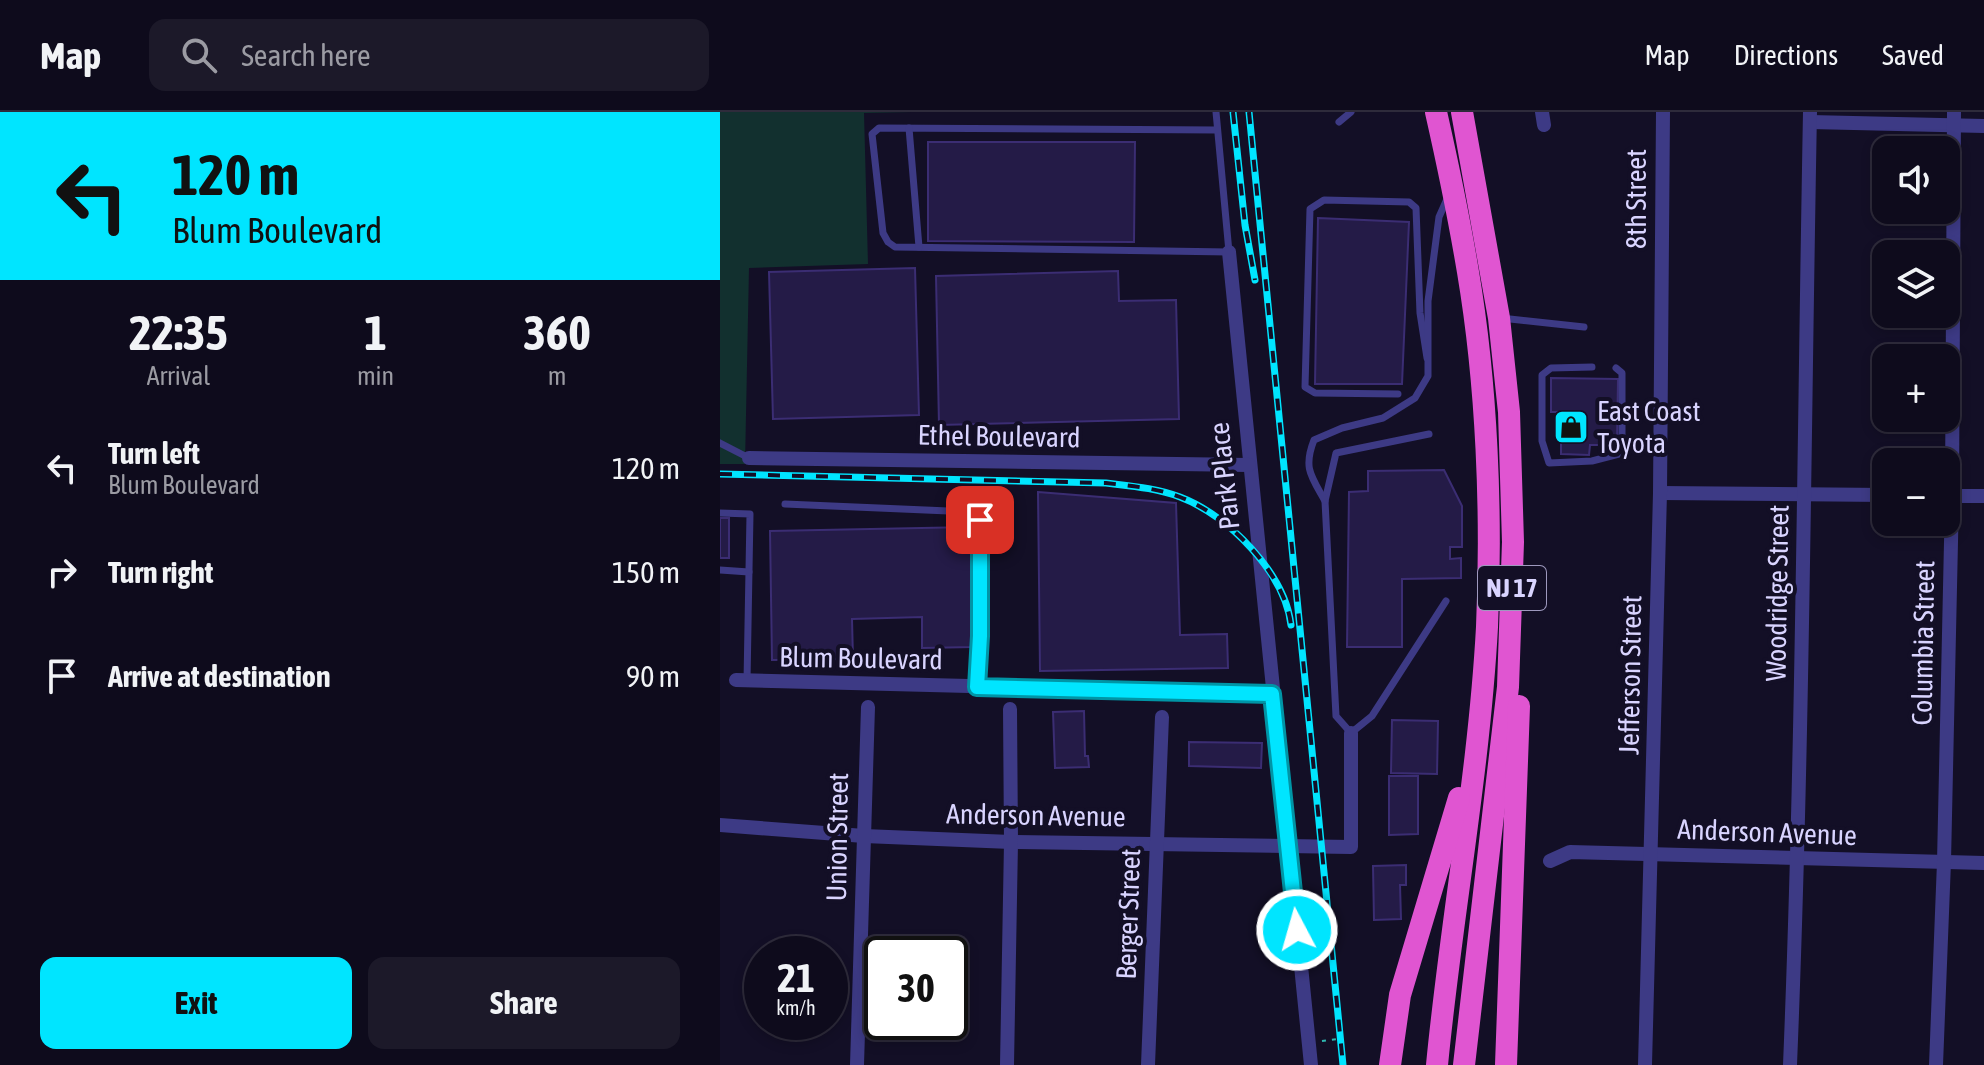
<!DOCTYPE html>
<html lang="en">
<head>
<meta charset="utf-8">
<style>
	:root { --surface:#0e0b1c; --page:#1c1929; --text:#f1f3f6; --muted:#9b9ba3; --line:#2e2b3b; --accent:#00e5ff }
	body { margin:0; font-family:"Asap Condensed",sans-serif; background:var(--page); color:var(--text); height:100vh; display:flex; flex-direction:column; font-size:30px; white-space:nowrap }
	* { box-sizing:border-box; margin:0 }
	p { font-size:26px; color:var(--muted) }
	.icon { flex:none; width:44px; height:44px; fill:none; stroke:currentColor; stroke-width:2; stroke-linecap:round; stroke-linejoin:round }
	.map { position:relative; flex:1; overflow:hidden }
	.panel { display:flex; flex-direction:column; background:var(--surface); width:720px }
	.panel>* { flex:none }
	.hud { background:#00e5ff; color:#111; overflow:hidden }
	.fabs { position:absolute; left:1152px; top:24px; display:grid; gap:16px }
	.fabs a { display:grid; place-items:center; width:88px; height:88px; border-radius:16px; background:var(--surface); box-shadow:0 4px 12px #0003,0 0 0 2px var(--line); font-size:40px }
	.speed { position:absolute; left:24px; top:824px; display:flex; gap:16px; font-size:40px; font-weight:700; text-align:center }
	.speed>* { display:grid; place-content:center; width:104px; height:104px; border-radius:50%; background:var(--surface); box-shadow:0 4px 12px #0003,0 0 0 2px var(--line); line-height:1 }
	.speed small { font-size:20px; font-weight:400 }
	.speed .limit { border:4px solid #111; border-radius:12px; background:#fff; color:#111 }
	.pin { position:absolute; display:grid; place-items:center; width:68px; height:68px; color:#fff; margin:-34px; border-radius:16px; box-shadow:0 4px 12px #0006 }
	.me { position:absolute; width:88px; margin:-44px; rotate:354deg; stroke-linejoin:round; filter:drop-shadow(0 0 6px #0008) }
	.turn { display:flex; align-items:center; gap:28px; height:168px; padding:0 40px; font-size:36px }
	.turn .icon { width:104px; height:104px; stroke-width:2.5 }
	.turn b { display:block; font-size:56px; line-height:68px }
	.eta { display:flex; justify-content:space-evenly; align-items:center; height:136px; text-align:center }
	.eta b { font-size:48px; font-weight:700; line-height:56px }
	.button { display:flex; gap:16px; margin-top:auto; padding:16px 40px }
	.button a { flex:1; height:92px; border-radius:16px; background:var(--accent); color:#111; font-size:32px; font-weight:700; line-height:92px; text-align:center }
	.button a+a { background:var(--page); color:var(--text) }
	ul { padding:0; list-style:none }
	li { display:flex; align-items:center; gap:24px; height:104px; padding:0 40px }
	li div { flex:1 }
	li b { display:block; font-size:30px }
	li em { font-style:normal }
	header { display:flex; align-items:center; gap:48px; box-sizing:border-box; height:112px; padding:0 40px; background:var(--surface); border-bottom:2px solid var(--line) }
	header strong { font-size:38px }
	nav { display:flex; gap:44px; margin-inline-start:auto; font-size:28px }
	.search { width:560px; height:72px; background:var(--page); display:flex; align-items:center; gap:20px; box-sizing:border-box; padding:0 28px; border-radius:16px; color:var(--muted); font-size:30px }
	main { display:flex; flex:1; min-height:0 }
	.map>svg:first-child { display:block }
	.green { fill:#12302f }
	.building { fill:#241b47; stroke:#3b2d73; stroke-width:2 }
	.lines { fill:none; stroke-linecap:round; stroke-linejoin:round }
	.path { stroke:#2fb8b0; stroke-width:2; stroke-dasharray:4 6; stroke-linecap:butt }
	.service { stroke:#3d3a85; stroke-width:7 }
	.minor { stroke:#3d3a85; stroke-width:14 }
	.trunk { stroke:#e055d1; stroke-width:22 }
	.rail-casing { stroke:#00e5ff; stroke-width:7 }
	.rail { stroke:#130f26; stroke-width:4; stroke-dasharray:12; stroke-linecap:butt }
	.route-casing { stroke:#0095a6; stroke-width:20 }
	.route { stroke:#00e5ff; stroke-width:14 }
	.labels { text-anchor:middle; stroke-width:8; stroke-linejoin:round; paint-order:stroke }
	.shield { fill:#130f26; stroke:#9e99be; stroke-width:2 }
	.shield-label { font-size:26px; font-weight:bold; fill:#d9d4ff }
	.street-label { font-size:28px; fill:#d9d4ff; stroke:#130f26 }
	.poi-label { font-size:28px; fill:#d9d4ff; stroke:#130f26; text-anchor:start }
</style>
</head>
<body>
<header>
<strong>Map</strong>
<div class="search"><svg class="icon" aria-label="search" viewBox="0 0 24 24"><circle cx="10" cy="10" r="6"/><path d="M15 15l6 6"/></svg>Search here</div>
<nav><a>Map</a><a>Directions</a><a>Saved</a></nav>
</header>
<main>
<section class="panel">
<div class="hud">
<div class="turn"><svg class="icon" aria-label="left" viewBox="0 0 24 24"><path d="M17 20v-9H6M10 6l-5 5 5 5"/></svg><div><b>120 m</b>Blum Boulevard</div></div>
</div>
<div class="eta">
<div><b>22:35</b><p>Arrival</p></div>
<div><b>1</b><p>min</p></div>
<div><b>360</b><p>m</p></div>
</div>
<ul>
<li><svg class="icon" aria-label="left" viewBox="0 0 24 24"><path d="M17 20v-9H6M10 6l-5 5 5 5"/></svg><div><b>Turn left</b><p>Blum Boulevard</p></div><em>120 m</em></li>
<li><svg class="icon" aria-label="right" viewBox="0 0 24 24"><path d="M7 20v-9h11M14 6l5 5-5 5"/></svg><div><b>Turn right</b></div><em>150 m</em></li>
<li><svg class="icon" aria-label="arrive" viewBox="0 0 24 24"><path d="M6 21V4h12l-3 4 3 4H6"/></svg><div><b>Arrive at destination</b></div><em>90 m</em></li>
</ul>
<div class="button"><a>Exit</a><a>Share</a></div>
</section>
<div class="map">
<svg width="1264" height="953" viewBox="0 0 1264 953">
	<rect width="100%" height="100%" fill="#130f26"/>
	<path class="green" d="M0 0H192L144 1 148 152 29 156 25 352H0Z"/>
	<g class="building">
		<path d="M208 30H415L414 130 208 129Z"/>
		<path d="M598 106 689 110 682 272H595Z"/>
		<path d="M195 156 199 303 53 307 49 160Z"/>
		<path d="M398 159 399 189 456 188 459 307 219 313 216 164Z"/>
		<path d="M831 266 898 267 897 333H870L869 343 841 342V300H831Z"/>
		<path d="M724 358 742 394V435H730V447L741 446V466L682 467V535H627L629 380 648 379V359Z"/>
		<path d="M318 380 456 391 460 523 507 522 508 556 320 559Z"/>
		<rect x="0" y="406" width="9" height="40"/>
		<path d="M251 415 253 535 202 536V505L132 507 133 547 52 548 50 419Z"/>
		<path d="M364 599 365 644H368L369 655 335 656 333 600Z"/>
		<path d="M672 608 718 609 717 662 671 661Z"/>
		<path d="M469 630 542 631 541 656 469 654Z"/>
		<path d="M669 664H698V722L669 723Z"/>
		<path d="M686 753V773H680L681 807 654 808 653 754Z"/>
	</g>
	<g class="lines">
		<path class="path" d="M602 929 617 927"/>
		<g class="service">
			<path d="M496 0 509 140 175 135 168 130 163 121 152 22 159 16 497 18"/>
			<path d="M619 10 631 0"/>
			<path d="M189 16 199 135"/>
			<path d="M781 206 864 215"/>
			<path d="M872 255 831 256 822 263V329L829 351 872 349 899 342 902 334V261L896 256"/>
			<path d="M678 282 595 281 585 275 590 97 604 88 689 90 696 96 700 201 707 246"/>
			<path d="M709 322 616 341 605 389 616 604 631 621 652 604 726 489"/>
			<path d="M0 331 29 346"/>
			<path d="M605 389C591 364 583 356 594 328L622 316 663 306 695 286 708 264V189L719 105 727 87"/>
			<path d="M65 392 252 400 260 408V524L257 575"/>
			<path d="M0 401 30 402 27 569"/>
			<path d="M0 458 29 460"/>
		</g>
		<g class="minor">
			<path d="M822 0 824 13"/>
			<path d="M1090 10 1264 14"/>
			<path d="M509 140 591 953"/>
			<path d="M29 346 529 353"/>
			<path d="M940 381 1166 383"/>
			<path d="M1226 384H1264"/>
			<path d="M16 568 552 582"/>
			<path d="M0 713 144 724 291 730 631 735V621"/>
			<path d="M830 749 850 740 1264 751"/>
			<path d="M137 953 148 595"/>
			<path d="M287 953 291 730 290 597"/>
			<path d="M428 953 442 605"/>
			<path d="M925 953 940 381 943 0"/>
			<path d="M1070 953C1083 635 1084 318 1090 0"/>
			<path d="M1216 953 1224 750 1232 384 1234 0"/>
		</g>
		<g class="trunk">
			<path d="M716 0C728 53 739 106 748 160 767 273 772 400 767 515 759 662 731 807 717 953"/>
			<path d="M742 0 779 206 789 300 793 430 788 575 744 953"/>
			<path d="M670 953 680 883 739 686"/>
			<path d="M786 953 799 594"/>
		</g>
		<g class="rail-casing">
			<g id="rail">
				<path d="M513 0 525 113 535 168"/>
				<path d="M529 0 623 953"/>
				<path d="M0 362 386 371C411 374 437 376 460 385 508 403 565 461 571 513"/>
			</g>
		</g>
		<use href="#rail" class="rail"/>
	</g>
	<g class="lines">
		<g class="route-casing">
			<path id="route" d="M260 408V524L257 575 552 582 577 818"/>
		</g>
		<use href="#route" class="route"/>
	</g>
	<defs>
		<g id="shop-square" transform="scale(1.8)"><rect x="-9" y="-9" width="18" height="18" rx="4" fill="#00e5ff" stroke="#130f26"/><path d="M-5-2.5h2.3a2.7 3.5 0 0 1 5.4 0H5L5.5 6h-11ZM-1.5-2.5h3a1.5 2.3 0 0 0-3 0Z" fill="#111"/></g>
	</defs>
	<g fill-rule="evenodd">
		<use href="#shop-square" x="851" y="315"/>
	</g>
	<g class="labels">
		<rect class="shield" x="758" y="454" width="68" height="44" rx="6"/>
		<g class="shield-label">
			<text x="792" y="485">NJ 17</text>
		</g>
		<g class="street-label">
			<text transform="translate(916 87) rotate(-90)" y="10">8th Street</text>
			<text transform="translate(279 324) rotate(1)" y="10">Ethel Boulevard</text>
			<text transform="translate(504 364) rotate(-96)" y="10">Park Place</text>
			<text transform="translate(1057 481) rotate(-89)" y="10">Woodridge Street</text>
			<text transform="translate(1203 531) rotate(-89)" y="10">Columbia Street</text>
			<text transform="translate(141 546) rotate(1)" y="10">Blum Boulevard</text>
			<text transform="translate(910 563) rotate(-89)" y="10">Jefferson Street</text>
			<text transform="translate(316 703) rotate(1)" y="10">Anderson Avenue</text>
			<text transform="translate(1047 720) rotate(2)" y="10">Anderson Avenue</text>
			<text transform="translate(117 725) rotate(-89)" y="10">Union Street</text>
			<text transform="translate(408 802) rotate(-88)" y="10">Berger Street</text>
		</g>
		<g class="poi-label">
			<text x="877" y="309">East Coast<tspan x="877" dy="32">Toyota</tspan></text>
		</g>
	</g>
</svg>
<div class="fabs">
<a><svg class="icon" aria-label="sound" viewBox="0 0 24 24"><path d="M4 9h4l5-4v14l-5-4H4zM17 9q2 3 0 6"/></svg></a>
<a><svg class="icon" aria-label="layers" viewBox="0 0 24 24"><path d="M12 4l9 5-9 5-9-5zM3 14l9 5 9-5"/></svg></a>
<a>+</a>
<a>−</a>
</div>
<div class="speed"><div>21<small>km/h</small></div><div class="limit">30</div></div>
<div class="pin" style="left:260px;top:408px;background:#d93025"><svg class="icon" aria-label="arrive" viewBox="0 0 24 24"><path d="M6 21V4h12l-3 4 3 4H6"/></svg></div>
<svg class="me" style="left:577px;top:818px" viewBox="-20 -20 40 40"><circle r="17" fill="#00e5ff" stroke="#fff" stroke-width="3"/><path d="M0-11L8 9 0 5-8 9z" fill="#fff"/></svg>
</div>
</main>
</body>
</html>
